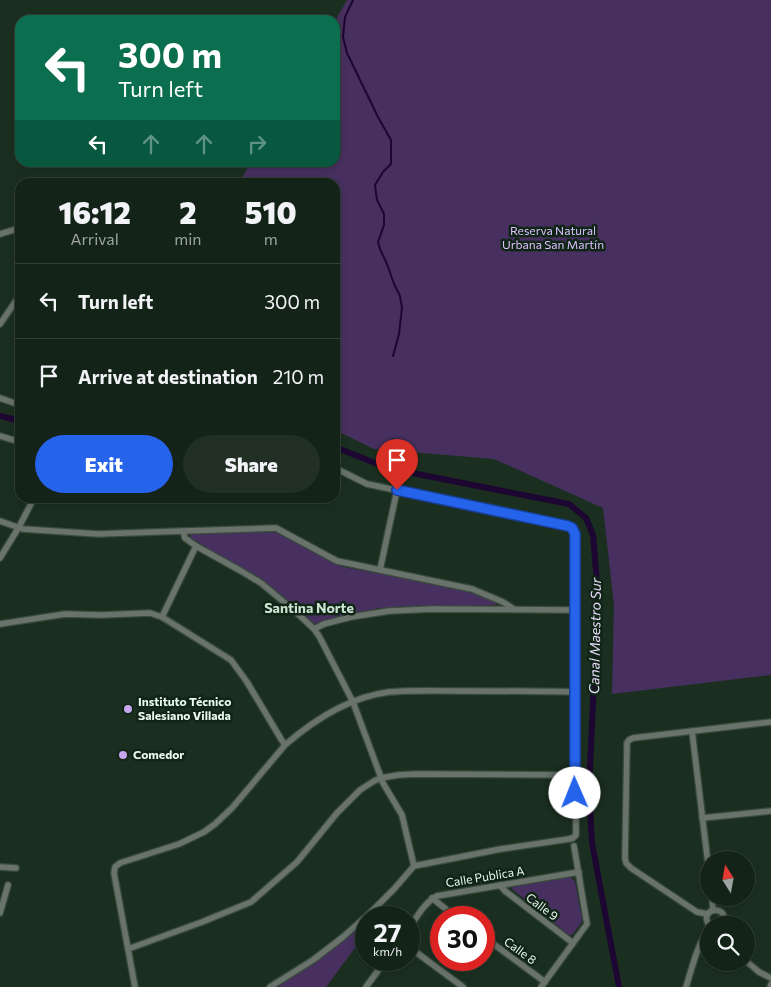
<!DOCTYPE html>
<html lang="en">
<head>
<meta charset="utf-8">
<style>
	:root { --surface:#142318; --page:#212f25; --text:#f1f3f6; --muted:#9da4a2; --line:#334037; --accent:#2563eb }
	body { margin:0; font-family:Commissioner,sans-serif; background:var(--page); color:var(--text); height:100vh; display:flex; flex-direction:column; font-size:19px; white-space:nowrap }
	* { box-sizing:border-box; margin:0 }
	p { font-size:16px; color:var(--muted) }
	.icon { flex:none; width:28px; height:28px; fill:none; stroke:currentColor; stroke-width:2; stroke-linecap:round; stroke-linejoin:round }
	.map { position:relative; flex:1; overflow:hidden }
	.sheet { position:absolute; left:15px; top:178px; width:325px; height:325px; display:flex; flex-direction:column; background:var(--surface); border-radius:15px; box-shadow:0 2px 8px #0003,0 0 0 1px var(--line) }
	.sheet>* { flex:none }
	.guide { position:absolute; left:15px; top:15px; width:325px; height:152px; border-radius:15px; box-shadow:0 2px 8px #0003,0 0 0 1px var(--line); background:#0b6e4f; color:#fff; overflow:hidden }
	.needle { width:32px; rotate:349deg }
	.tools { position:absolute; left:700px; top:851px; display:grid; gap:10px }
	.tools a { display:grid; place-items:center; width:55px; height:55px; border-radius:50%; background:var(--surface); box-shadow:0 2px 8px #0003,0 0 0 1px var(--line); font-size:25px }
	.speed { position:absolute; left:355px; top:906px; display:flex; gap:10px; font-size:25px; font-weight:700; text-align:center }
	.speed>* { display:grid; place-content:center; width:65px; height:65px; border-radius:50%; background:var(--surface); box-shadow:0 2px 8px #0003,0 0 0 1px var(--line); line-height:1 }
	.speed small { font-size:12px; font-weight:400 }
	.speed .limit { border:8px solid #d22; background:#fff; color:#111 }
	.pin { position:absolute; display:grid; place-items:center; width:42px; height:42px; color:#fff; margin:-51px -21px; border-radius:50% 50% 50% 0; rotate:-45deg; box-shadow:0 0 5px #0007 }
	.pin .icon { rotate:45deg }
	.me { position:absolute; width:55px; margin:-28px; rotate:359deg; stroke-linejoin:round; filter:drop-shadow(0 0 4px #0008) }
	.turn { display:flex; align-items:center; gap:18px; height:105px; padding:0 20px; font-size:22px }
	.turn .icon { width:65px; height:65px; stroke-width:2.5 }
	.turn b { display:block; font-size:35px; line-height:42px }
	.lanes { display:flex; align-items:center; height:48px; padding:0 20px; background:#0003; justify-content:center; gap:25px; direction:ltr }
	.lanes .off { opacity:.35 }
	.eta { display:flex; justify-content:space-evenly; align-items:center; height:85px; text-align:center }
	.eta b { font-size:30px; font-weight:800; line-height:35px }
	.cta { display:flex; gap:10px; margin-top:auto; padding:10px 20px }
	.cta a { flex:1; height:58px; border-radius:30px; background:var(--accent); color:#fff; font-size:20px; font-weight:800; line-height:58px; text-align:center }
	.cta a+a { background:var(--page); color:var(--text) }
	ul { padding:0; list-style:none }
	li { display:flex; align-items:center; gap:15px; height:75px; padding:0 20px; border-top:1px solid var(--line) }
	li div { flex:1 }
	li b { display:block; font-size:19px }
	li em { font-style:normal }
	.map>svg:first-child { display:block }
	.green { fill:#47305f }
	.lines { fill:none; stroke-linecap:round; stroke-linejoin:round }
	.stream { stroke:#1d0631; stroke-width:2 }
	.canal { stroke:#1d0631; stroke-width:6 }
	.minor-casing { stroke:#384b3d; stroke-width:8 }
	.minor { stroke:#69726b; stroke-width:5.5 }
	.route-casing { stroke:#184099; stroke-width:12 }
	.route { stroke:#2563eb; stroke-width:9 }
	.poi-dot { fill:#c7a6ef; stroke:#112517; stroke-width:2 }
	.labels { text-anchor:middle; stroke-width:5; stroke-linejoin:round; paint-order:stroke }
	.park-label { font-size:12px; fill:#dcc0ff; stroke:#112517 }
	.poi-label { font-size:12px; font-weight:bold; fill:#ecf9ef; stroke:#112517; text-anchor:start }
	.street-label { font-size:12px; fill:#ecf9ef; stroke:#112517 }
	.neighbourhood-label { font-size:14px; font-weight:bold; fill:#cbe4d1; stroke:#112517 }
	.water-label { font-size:14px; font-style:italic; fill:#e9dcfc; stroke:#112517 }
</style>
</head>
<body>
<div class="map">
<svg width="771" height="987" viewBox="0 0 771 987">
	<rect width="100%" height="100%" fill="#1b2f20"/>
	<g class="green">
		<path d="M347 0H771V675L612 694 614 605 603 508 494 459 374 449 335 430V182H239L251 163 335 162V21Z"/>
		<path d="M264 530 277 533 337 565 348 568 400 577 470 592 498 602 495 605 413 606 379 608 316 624 312 623 296 606 260 580 191 538 190 535V534Z"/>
		<path d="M570 877 575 881 582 920 581 923 572 935H569L512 889V887Z"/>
		<path d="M366 920V933L326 987H279L281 984C313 964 338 945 366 920Z"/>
	</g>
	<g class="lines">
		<path class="stream" d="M353 0 345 17 343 37 347 53 378 117 391 140V164L383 172 375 185 377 200 384 214V225L378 242 380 249 387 264 394 284 400 296 402 308 399 334 393 356"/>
		<g class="canal">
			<path d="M0 416 20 421"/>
			<path d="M335 447 387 468 569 504 586 518 593 535 598 595 589 789 592 843 619 987"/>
		</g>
		<g class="minor-casing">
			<g id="minor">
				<path d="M0 234 20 228"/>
				<path d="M0 324 20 295"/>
				<path d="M0 398 20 405"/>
				<path d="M0 436 20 442"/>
				<path d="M0 521 23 529 98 534 183 531 185 538 196 546 162 617"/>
				<path d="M183 531 276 528 337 561 472 589 503 602 514 609"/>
				<path d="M196 546 241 571 261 583 297 613 314 629 319 636 353 702 383 783 402 815 414 866"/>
				<path d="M0 558 19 527 34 498"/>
				<path d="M380 570 397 490"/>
				<path d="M0 624 65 614 100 615 150 613 162 617 231 660 247 682 281 739 285 745 232 808 215 824 204 832 179 844 120 863 115 867 114 873 135 987"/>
				<path d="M314 629 324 624 351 617 389 611 433 609 574 610"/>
				<path d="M692 731 709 872"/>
				<path d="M285 745C315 719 349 697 389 692 413 690 437 691 461 691 499 691 537 691 575 692"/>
				<path d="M702 818 771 811"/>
				<path d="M0 867 16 868"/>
				<path d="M500 885 505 891 573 943"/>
				<path d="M432 898 457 918"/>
				<path d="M712 898 713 910"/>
				<path d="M0 913 8 885"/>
				<path d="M708 914 697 912 631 868 626 863 625 858 627 743 629 740 633 738 771 722"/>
				<path d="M709 925C697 906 733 905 722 925"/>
				<path d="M409 928C417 917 424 903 437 896L579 872"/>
				<path d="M484 937 545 982"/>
				<path d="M409 947 463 987"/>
				<path d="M128 949 202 922 251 902 297 862 337 813 360 790 374 781 381 778 398 775 415 774 575 775"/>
				<path d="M746 961 759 972 771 978"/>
				<path d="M270 987 313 960 343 937 371 912 394 889 414 866 501 849 569 839 573 838 576 835 574 610 575 534 572 528 568 526 367 484 335 468"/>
				<path d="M366 987 386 960"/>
				<path d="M541 987 587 924 574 846"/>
				<path d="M686 987C692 968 697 945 709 929"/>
				<path d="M770 987 771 984"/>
			</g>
		</g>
		<use href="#minor" class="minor"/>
	</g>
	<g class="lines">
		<g class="route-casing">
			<path id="route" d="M397 490 568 526 572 528 575 534V793"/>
		</g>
		<use href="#route" class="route"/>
	</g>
	<g class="poi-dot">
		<circle cx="128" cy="709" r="5"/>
		<circle cx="123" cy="755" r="5"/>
	</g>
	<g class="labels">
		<g class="park-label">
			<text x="553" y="235">Reserva Natural<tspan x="553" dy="14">Urbana San Martín</tspan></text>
		</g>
		<g class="poi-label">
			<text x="138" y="706">Instituto Técnico<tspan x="138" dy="14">Salesiano Villada</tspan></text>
			<text x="133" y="759">Comedor</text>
		</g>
		<g class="street-label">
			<text transform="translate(485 877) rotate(-9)" y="4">Calle Publica A</text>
			<text transform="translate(542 907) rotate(37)" y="4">Calle 9</text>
			<text transform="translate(520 951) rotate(36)" y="4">Calle 8</text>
		</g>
		<g class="neighbourhood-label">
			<text x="309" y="613">Santina Norte</text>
		</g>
		<g class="water-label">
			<text transform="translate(595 636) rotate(-89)" y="5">Canal Maestro Sur</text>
		</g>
	</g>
</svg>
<div class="tools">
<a><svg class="needle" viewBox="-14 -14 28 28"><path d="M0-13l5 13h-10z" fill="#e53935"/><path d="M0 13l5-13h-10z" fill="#9da4a2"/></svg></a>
<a><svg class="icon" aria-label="search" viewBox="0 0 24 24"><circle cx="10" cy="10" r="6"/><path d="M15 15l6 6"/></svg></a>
</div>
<div class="speed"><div>27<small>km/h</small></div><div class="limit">30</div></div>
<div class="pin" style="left:397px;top:490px;background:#d93025"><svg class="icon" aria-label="arrive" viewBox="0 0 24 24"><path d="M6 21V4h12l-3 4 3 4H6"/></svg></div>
<svg class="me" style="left:575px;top:793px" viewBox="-20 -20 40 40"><circle r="19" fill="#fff"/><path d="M0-13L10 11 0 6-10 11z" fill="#2563eb"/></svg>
<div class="guide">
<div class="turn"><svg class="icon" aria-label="left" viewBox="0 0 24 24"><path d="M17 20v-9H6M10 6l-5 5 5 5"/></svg><div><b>300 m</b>Turn left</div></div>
<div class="lanes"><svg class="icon" aria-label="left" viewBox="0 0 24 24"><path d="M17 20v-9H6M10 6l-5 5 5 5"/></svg><svg class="icon off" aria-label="ahead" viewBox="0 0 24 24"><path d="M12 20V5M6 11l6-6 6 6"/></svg><svg class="icon off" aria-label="ahead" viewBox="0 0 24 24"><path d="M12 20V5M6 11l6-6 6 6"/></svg><svg class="icon off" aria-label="right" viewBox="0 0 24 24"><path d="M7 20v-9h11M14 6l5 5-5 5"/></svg></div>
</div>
<section class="sheet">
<div class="eta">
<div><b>16:12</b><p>Arrival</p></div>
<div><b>2</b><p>min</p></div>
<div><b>510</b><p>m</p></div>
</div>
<ul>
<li><svg class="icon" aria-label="left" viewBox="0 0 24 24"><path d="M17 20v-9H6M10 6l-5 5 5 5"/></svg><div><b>Turn left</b></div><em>300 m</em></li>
<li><svg class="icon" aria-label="arrive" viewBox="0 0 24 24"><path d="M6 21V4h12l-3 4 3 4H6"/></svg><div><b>Arrive at destination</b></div><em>210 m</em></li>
</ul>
<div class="cta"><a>Exit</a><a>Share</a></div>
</section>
</div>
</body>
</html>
